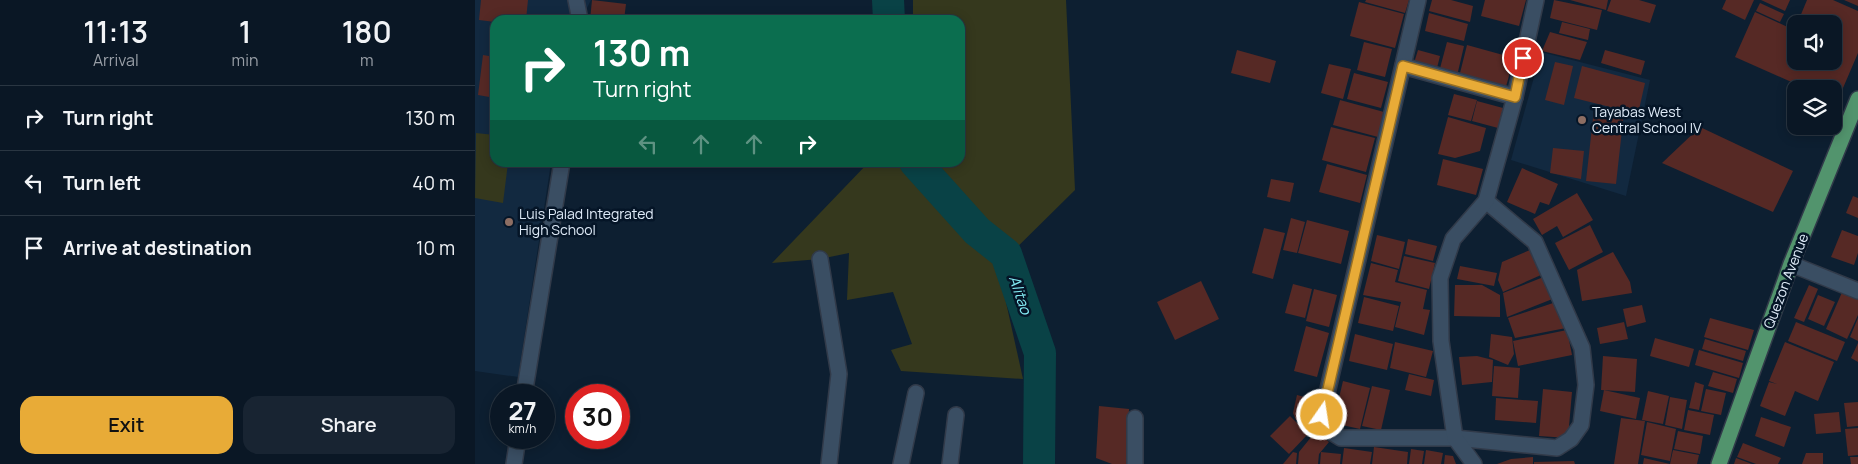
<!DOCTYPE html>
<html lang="en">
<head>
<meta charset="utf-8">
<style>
	:root { --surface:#0a1725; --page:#182432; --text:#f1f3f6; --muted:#999fa7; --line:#2a3642; --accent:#e8ab37 }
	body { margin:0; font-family:Manrope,sans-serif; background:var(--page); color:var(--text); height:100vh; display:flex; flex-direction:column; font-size:19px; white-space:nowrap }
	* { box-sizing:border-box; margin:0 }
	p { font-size:16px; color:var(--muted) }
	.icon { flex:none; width:28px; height:28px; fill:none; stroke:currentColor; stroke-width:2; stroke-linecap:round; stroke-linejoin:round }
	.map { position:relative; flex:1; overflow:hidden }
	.drawer { display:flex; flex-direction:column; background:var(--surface); width:475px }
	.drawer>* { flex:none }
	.top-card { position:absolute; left:15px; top:15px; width:475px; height:152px; border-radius:15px; box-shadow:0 2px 12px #0003,0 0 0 1px var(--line); background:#0b6e4f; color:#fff; overflow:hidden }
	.fabs { position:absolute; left:1312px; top:15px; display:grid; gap:10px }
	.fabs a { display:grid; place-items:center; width:55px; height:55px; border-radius:10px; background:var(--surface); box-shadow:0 2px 12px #0003,0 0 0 1px var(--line); font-size:25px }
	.speed { position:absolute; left:15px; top:384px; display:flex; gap:10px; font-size:25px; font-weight:700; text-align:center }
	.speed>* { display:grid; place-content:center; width:65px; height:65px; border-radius:50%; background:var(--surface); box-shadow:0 2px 12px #0003,0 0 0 1px var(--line); line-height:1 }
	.speed small { font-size:12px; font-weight:400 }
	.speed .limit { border:8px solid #d22; background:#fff; color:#111 }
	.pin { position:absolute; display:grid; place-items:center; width:42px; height:42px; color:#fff; margin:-21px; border:2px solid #fff; border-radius:50%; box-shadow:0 1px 5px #0007 }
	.me { position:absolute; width:55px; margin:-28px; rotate:13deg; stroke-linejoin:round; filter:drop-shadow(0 0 4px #0008) }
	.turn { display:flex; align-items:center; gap:18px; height:105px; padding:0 20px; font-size:22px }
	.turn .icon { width:65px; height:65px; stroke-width:2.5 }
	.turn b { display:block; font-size:35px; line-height:42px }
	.lanes { display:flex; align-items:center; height:48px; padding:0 20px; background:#0003; justify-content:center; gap:25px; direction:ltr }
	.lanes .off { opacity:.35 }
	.eta { display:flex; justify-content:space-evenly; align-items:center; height:85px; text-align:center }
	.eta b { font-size:30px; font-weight:600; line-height:35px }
	.cta { display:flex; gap:10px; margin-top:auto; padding:10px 20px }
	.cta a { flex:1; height:58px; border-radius:15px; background:var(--accent); color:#111; font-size:20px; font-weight:600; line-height:58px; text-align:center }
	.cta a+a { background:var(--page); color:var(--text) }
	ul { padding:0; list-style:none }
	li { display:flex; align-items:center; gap:15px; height:65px; padding:0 20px; border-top:1px solid var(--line) }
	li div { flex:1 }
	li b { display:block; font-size:19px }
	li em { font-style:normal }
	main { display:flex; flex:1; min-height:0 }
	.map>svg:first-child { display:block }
	.built { fill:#122940 }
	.green { fill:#35381d }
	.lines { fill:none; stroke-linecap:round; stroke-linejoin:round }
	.river { stroke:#094246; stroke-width:32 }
	.building { fill:#562925 }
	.minor-casing { stroke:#313a49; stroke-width:18 }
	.major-casing { stroke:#313a49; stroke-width:18 }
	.minor { stroke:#3a4e63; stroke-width:15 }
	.major { stroke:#52946d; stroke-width:15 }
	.route-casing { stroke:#976f24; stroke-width:12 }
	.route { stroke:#e8ab37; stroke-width:9 }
	.education-dot { fill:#8d6e63; stroke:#051527; stroke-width:2 }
	.labels { text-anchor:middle; stroke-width:5; stroke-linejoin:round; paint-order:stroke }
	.poi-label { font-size:14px; fill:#dfebf8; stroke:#051527; text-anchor:start }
	.street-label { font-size:14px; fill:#dfebf8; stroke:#051527 }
	.water-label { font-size:15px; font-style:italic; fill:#85eef7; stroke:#051527 }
</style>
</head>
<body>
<main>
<section class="drawer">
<div class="eta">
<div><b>11:13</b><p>Arrival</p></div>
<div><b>1</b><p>min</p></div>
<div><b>180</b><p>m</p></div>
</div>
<ul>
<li><svg class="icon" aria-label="right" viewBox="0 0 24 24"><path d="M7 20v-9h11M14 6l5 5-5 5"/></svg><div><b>Turn right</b></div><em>130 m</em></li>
<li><svg class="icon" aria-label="left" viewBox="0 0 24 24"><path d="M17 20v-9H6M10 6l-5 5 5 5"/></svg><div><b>Turn left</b></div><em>40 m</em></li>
<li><svg class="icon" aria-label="arrive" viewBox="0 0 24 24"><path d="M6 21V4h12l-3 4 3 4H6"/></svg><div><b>Arrive at destination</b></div><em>10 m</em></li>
</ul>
<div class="cta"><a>Exit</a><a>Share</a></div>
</section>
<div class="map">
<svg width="1383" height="464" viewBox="0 0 1383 464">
	<rect width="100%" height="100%" fill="#0d1f31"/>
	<g class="built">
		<path d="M0 0H116L106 20H20V162L76 163 43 377 0 371Z"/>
		<path d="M1066 52 1175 80 1151 196 1036 160Z"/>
	</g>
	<g class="green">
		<path d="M438 0H591L600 190 523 266 548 379 426 371 416 350 437 344 418 292 372 300 374 253 345 259 297 263 393 163 485 162V20H438Z"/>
		<path d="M1 133 20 135V162L33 163 28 203 0 198Z"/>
	</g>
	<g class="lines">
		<g class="river">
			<path d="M413 0 414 20"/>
			<path d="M440 162 502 231 531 254 565 353 564 464"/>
		</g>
	</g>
	<g class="building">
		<path d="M6 0H53L51 20H20V22L4 20Z"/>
		<path d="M117 0 151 4 149 20H115Z"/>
		<path d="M891 0H934L930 13 890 2Z"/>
		<path d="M957 0H976L998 6 995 22 954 11Z"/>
		<path d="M1010 0H1051L1044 26 1006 16Z"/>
		<path d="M1079 0 1127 10 1122 30 1075 18Z"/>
		<path d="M1095 0H1133L1131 10Z"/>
		<path d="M1136 0H1164L1181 5 1175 23 1132 11Z"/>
		<path d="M1251 0H1279L1270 20 1247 9Z"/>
		<path d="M1286 0H1315L1310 11Z"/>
		<path d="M1332 0H1358L1383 11V53L1362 102 1359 101V89H1332L1260 57 1280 12 1319 30 1321 25V61H1359V24H1322Z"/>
		<path d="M1369 0H1383V6Z"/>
		<path d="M884 2 929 14 920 48 875 36Z"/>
		<path d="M1285 3 1309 14 1305 22 1281 11Z"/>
		<path d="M954 13 993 24 989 41 950 31Z"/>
		<path d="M1087 22 1115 29 1113 40 1084 33Z"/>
		<path d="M1075 32 1112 42 1105 60 1067 51Z"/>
		<path d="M889 42 917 49 910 77 882 70Z"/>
		<path d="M972 42 989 46 982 76 964 72Z"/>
		<path d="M992 45 1039 58 1030 90 984 77Z"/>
		<path d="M762 50 801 61 795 83 756 73Z"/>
		<path d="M943 50 965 56 961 72 938 66Z"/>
		<path d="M1130 50 1170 61 1166 75 1126 63Z"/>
		<path d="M8 55 20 57V98L3 95Z"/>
		<path d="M1080 62 1098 66 1089 105 1070 100Z"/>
		<path d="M854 64 876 69 868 99 846 93Z"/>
		<path d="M1107 66 1170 83 1163 114 1099 98Z"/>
		<path d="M879 73 913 82 906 108 872 99Z"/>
		<path d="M979 94 1002 100 996 121 973 115Z"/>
		<path d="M865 100 909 112 903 137 858 125Z"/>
		<path d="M1002 101 1028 108 1023 128 997 121Z"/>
		<path d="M1119 109 1149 112 1141 184 1111 181Z"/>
		<path d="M973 117 1011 128 1005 151 980 158 963 154Z"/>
		<path d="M856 127 900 138 891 172 847 160Z"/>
		<path d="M1225 127 1318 171 1298 212 1187 163Z"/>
		<path d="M1078 148 1109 151 1106 179 1075 173Z"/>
		<path d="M968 159 1008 169 1001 195 962 185Z"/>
		<path d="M852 164 892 175 885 203 844 192Z"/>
		<path d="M1047 168 1083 184 1074 205 1065 202 1060 214 1032 202Z"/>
		<path d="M796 179 819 183 815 202 792 197Z"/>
		<path d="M1102 193 1118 220 1088 237 1082 226 1067 235 1058 219Z"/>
		<path d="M1378 196 1383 198V218L1371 213Z"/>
		<path d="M816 218 830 222 822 253 808 250Z"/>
		<path d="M832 220 874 231 866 264 823 253Z"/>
		<path d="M1115 225 1128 252 1094 270 1080 243Z"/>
		<path d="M789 228 810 233 798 279 777 273Z"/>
		<path d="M1367 230 1383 236V253L1379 265 1356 257Z"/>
		<path d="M902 235 930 242 924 269 896 261Z"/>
		<path d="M933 239 962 246 958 261 930 254Z"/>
		<path d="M1055 250 1066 275 1028 292 1023 280 1027 262Z"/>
		<path d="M1138 252 1155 282 1157 293 1107 301 1102 270Z"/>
		<path d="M929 256 960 263 954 289 923 281Z"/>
		<path d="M896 263 923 270 920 282 952 290 948 309 955 310 949 335 920 327 926 302 888 295Z"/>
		<path d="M985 266 1022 273 1019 286 982 279Z"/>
		<path d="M1071 276 1080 298 1032 317 1028 293Z"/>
		<path d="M726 281 744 319 700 340 682 302Z"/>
		<path d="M818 284 837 289 830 318 810 313Z"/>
		<path d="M980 285H1007L1025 295V317L979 316Z"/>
		<path d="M1334 285 1343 289 1329 322 1319 318Z"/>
		<path d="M839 289 862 295 854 327 831 321Z"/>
		<path d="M1368 290 1383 297V315L1372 339 1351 329Z"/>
		<path d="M1343 295 1360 302 1349 326 1333 319Z"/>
		<path d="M889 297 924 306 918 331 883 323Z"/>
		<path d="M1084 301 1091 328 1040 338 1033 318Z"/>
		<path d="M1167 305 1171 322 1152 327 1148 309Z"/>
		<path d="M1235 318 1279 330 1273 350 1229 337Z"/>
		<path d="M1383 318V341L1375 337Z"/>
		<path d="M1149 322 1153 339 1125 344 1122 328Z"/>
		<path d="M1321 322 1370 342 1362 361 1313 341Z"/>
		<path d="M831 326 854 333 842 377 819 371Z"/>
		<path d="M1092 330 1097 355 1043 366 1038 341Z"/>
		<path d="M880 334 918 344 912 370 874 361Z"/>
		<path d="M1016 334 1037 337 1039 354 1033 365 1014 357Z"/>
		<path d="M1180 338 1219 349 1214 367 1175 356Z"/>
		<path d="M1230 339 1271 351 1268 361 1227 349Z"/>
		<path d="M920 342 958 351 951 377 915 368Z"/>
		<path d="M1310 342 1359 362 1343 401 1320 391 1310 416 1285 406 1294 382 1302 384 1294 381Z"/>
		<path d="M1383 343V362L1376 358Z"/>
		<path d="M1224 350 1268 363 1264 378 1220 365Z"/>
		<path d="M1002 356 1018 360 1017 382 987 385 984 357Z"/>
		<path d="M1128 356 1162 359 1160 392 1126 390Z"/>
		<path d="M1019 366 1045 368 1043 398 1017 396Z"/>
		<path d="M1238 372 1262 379 1258 393 1233 386Z"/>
		<path d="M934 374 959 380 956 396 930 390Z"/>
		<path d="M868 381 895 388 885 429 858 423Z"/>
		<path d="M1220 382 1229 385 1224 410 1214 408Z"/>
		<path d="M897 386 915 390 906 430 887 426Z"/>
		<path d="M1068 389 1097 392 1093 438 1064 436Z"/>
		<path d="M1231 389 1251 393 1246 415 1226 411Z"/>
		<path d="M1129 390 1165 398 1161 419 1125 411Z"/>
		<path d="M1173 391 1194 396 1188 424 1167 420Z"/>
		<path d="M822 395 840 400 833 426 821 420 818 413Z"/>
		<path d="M1195 397 1212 400 1207 429 1190 425Z"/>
		<path d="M1021 398 1063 401 1061 423 1020 420Z"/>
		<path d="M1383 402V426L1372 427 1369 403Z"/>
		<path d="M624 406 654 409 653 464H637L621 458Z"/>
		<path d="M1213 410 1239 415 1235 435 1209 430Z"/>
		<path d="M1364 412 1366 432 1341 434 1339 414Z"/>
		<path d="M815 416 833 434 814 454 795 436Z"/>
		<path d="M1286 417 1316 427 1309 447 1280 436Z"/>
		<path d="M1146 418 1170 421 1163 464H1139Z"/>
		<path d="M1172 422 1201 429 1195 461 1166 455Z"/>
		<path d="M1383 428V455L1373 456 1370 429Z"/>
		<path d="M841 431 854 442 844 454 843 464H823L824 452Z"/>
		<path d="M1203 431 1228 436 1225 454 1199 449Z"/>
		<path d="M1268 443 1306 458 1303 464H1281L1262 457Z"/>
		<path d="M899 447 933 452 932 464H897Z"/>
		<path d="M869 448 897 452 895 464H867Z"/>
		<path d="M936 449 949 451 947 464H934Z"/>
		<path d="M951 450 968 453 966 464H949Z"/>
		<path d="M1198 450 1224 455 1222 464H1168L1169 458 1195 464Z"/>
		<path d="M818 452 822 453 821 464H808Z"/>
		<path d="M846 452 866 454 865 464H845Z"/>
		<path d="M1331 453H1348V464H1327Z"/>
		<path d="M970 455 978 456 981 464H969Z"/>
		<path d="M1058 457V464H1022L1036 459Z"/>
		<path d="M1375 457H1383V464H1376Z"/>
		<path d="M1261 458 1277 464H1259Z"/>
		<path d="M1099 461 1100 464H1059V462Z"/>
	</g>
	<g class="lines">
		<g class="minor-casing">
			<g id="minor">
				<path d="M101 0 105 20"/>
				<path d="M943 0 847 415 853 430 866 438H980L1082 448 1096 439 1106 425 1111 385 1107 348 1060 242 1011 201"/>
				<path d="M928 66 1040 97"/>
				<path d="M345 259 364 374 354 464"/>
				<path d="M1316 264 1383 291"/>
				<path d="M49 395 87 162"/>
				<path d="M660 418V464"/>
				<path d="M39 464 43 438"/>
				<path d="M426 464 441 393"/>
				<path d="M475 464 481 415"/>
				<path d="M999 464 980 438 966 341 965 278 978 239 1011 201 1040 97 1061 0"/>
			</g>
		</g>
		<g class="major-casing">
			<path id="major" d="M1244 464 1316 264 1383 99"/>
		</g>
		<use href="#minor" class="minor"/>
		<use href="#major" class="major"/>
	</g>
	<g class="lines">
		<g class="route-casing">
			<path id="route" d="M847 415 928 66 1040 97 1048 58"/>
		</g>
		<use href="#route" class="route"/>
	</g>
	<g class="education-dot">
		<circle cx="1107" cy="120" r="5"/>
		<circle cx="34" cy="222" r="5"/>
	</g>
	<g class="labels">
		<g class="poi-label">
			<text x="1117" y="117">Tayabas West<tspan x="1117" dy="16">Central School IV</tspan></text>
			<text x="44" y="219">Luis Palad Integrated<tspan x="44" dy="16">High School</tspan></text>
		</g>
		<g class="street-label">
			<text transform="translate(1311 281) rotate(-69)" y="5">Quezon Avenue</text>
		</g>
		<g class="water-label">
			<text transform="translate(545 295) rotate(71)" y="5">Alitao</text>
		</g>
	</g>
</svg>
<div class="fabs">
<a><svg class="icon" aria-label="sound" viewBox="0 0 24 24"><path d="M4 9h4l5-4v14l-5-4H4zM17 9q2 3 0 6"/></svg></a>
<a><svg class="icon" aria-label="layers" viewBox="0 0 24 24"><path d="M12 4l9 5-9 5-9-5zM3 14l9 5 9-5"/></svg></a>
</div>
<div class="speed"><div>27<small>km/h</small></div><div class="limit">30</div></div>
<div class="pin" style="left:1048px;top:58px;background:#d93025"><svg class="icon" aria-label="arrive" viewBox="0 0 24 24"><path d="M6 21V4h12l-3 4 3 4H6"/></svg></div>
<svg class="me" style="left:847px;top:415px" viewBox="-20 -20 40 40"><circle r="17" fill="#e8ab37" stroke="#fff" stroke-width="3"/><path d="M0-11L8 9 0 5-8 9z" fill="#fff"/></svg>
<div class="top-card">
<div class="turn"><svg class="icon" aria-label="right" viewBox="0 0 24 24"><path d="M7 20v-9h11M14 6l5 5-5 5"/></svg><div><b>130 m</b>Turn right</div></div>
<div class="lanes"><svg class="icon off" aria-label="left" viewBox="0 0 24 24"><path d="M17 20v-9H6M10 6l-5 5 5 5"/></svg><svg class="icon off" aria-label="ahead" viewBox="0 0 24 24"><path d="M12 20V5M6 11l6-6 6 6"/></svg><svg class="icon off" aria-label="ahead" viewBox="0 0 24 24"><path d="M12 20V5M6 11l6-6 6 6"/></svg><svg class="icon" aria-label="right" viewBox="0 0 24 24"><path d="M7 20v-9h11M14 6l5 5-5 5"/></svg></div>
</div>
</div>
</main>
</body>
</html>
